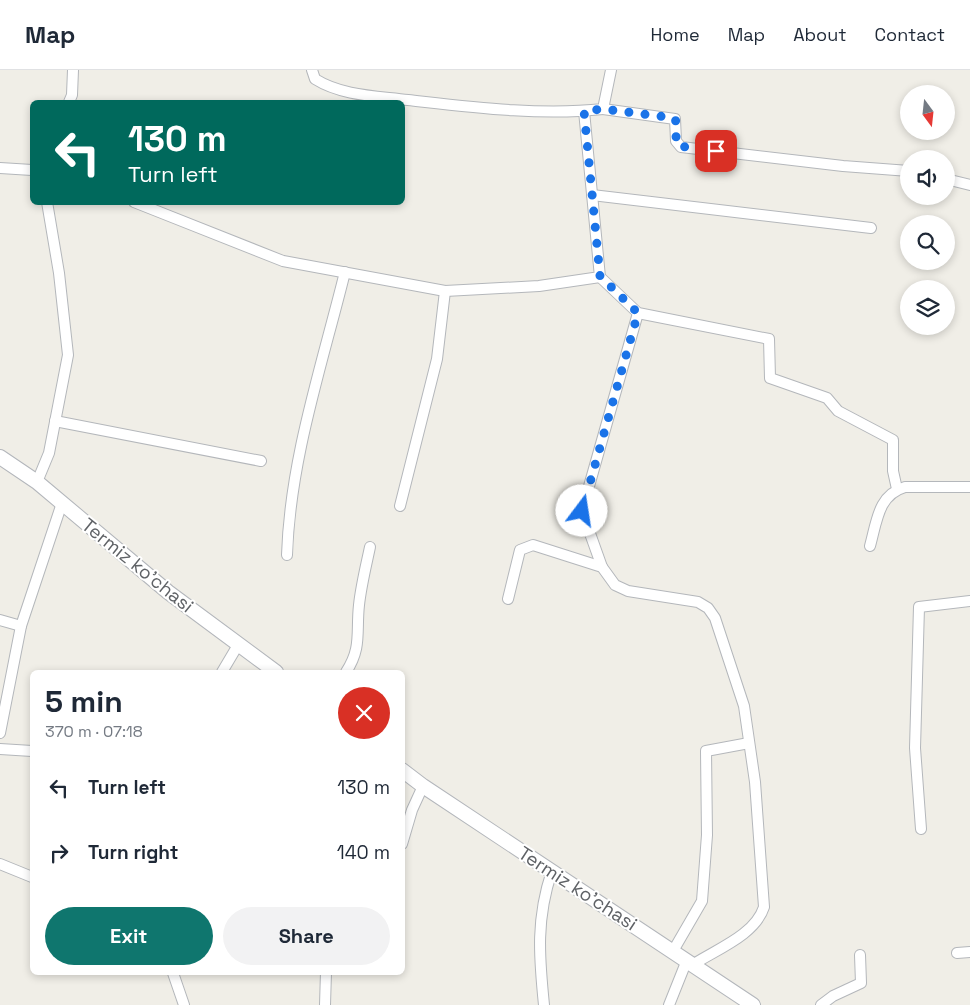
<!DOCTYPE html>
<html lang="en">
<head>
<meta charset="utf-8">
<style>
	:root { --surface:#fff; --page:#f2f2f3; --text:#1f2937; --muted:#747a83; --line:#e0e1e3; --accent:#0f766e }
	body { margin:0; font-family:"Space Grotesk",sans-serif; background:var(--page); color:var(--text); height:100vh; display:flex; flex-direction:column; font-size:19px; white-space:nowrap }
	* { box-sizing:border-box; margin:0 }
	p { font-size:16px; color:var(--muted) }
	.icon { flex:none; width:28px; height:28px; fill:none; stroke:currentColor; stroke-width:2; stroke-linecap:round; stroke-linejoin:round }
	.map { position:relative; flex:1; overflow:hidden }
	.sheet { position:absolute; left:30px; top:600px; width:375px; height:305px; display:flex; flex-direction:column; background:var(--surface); border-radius:8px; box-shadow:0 2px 8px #0003 }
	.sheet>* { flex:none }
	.hud { position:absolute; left:30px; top:30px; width:375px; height:105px; border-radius:8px; box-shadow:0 2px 8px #0003; background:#00695c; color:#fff; overflow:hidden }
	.needle { width:32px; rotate:165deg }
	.buttons { position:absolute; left:900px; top:15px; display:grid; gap:10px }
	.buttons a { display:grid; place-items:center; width:55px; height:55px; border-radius:50%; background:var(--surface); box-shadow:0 2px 8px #0003; font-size:25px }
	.pin { position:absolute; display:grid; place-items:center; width:42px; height:42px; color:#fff; margin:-21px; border-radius:10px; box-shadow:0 2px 8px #0006 }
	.me { position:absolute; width:55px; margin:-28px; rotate:14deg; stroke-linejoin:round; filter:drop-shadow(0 0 4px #0008) }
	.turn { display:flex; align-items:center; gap:18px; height:105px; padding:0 15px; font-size:22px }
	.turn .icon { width:65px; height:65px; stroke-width:2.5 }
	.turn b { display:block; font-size:35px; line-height:42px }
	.round { display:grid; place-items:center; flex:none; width:52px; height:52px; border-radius:26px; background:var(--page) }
	.head { display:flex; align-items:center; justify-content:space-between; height:85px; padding:0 15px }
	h1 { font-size:30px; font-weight:700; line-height:38px }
	.button { display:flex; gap:10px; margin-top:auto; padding:10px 15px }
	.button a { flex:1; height:58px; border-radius:30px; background:var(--accent); color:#fff; font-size:20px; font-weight:700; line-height:58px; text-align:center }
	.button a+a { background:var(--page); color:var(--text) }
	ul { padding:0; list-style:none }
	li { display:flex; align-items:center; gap:15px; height:65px; padding:0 15px }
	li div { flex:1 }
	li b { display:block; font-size:19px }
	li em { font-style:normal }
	header { display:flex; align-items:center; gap:30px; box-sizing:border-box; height:70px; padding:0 25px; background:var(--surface); border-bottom:1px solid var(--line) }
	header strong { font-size:24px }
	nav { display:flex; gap:28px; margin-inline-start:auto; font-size:18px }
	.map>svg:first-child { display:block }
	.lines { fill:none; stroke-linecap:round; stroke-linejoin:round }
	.street-casing { stroke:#b4b7bb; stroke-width:12 }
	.secondary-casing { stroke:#b3b6bb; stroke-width:16 }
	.street { stroke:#fff; stroke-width:10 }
	.secondary { stroke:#fff; stroke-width:14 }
	.route { stroke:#1a73e8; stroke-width:9; stroke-dasharray:0 16.2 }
	.labels { text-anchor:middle; stroke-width:4; stroke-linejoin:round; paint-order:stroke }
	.street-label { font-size:19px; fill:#5f6266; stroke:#fff }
</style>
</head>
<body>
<header>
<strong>Map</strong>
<nav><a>Home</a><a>Map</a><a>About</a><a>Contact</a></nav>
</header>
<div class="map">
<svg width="970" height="935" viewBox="0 0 970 935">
	<rect width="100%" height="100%" fill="#f0eee7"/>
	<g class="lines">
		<g class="street-casing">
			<g id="street">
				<path d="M312 0 315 9C342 26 377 26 408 30 471 37 540 46 603 39L611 0"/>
				<path d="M69 32 72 25 73 0"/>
				<path d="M603 39 675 49 676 71 681 77 843 96 909 101"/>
				<path d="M0 98 32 100"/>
				<path d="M946 109 970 115"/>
				<path d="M592 125 871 158"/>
				<path d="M134 132 283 191 445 221 437 289 400 436"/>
				<path d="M600 207 638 243 769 269 770 308 827 328 838 341 893 370V401L897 419"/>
				<path d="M445 221 539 216 600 207 584 41"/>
				<path d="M55 351 261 391"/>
				<path d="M37 412 49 383 68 285 59 203 47 132"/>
				<path d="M870 476C877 451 878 425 905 417H970"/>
				<path d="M287 485C290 390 322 295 345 202"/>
				<path d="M602 497 582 441 638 243"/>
				<path d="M508 529 520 480 533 475 602 497 615 515 628 521 698 532 708 538 715 548 744 636 755 712 764 837C755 865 717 879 694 894"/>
				<path d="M0 550 21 556"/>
				<path d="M222 602 238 575"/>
				<path d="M346 602C362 578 356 562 359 535 361 516 366 496 370 477"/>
				<path d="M0 663 21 556 62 433"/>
				<path d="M0 679 32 681"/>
				<path d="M921 759 915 678 919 537 970 531"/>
				<path d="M402 774 412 740 423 716"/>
				<path d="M0 794 32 807"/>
				<path d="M673 881 702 831 707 765 706 681 749 673"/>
				<path d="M957 883 970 882"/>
				<path d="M173 903 184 935"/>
				<path d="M325 935 326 902"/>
				<path d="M544 935C539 886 536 848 552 801"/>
				<path d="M669 935 687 890"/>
				<path d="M821 935 833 926 861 913 860 885"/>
			</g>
		</g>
		<g class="secondary-casing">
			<g id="secondary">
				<path d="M0 387 37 412 168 522 276 602"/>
				<path d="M402 700 423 716 753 935"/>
			</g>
		</g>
		<use href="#street" class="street"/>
		<use href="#secondary" class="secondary"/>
	</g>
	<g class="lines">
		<path class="route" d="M582 441 638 243 600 206 584 41 603 39 674 48C680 55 673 67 678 76L716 81"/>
	</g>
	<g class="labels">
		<g class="street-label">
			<text transform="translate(138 495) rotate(39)" y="7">Termiz ko'chasi</text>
			<text transform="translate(578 818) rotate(33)" y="7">Termiz ko'chasi</text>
		</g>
	</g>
</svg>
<div class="buttons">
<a><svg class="needle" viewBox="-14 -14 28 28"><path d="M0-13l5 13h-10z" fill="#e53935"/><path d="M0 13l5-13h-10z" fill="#747a83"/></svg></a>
<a><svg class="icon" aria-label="sound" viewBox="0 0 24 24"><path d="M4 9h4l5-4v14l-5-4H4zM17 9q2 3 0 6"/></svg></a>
<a><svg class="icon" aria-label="search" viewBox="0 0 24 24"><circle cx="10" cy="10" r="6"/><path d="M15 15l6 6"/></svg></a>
<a><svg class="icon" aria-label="layers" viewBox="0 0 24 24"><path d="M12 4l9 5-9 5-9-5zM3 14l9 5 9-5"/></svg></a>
</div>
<div class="pin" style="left:716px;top:81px;background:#d93025"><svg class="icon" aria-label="arrive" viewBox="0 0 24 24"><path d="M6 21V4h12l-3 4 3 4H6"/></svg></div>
<svg class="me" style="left:582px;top:441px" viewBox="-20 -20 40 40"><circle r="19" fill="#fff"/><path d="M0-13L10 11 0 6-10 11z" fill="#1a73e8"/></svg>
<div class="hud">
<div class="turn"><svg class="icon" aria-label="left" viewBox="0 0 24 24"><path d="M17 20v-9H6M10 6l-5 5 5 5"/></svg><div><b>130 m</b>Turn left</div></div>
</div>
<section class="sheet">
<div class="head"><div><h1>5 min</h1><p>370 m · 07:18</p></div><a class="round" style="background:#d93025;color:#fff"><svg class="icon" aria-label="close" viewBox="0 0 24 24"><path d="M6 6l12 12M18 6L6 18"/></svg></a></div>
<ul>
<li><svg class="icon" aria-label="left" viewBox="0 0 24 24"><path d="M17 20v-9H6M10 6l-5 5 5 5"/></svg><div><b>Turn left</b></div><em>130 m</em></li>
<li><svg class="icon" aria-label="right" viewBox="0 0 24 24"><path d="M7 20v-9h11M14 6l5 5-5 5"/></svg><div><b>Turn right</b></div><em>140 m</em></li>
</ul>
<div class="button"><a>Exit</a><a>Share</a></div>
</section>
</div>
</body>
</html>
